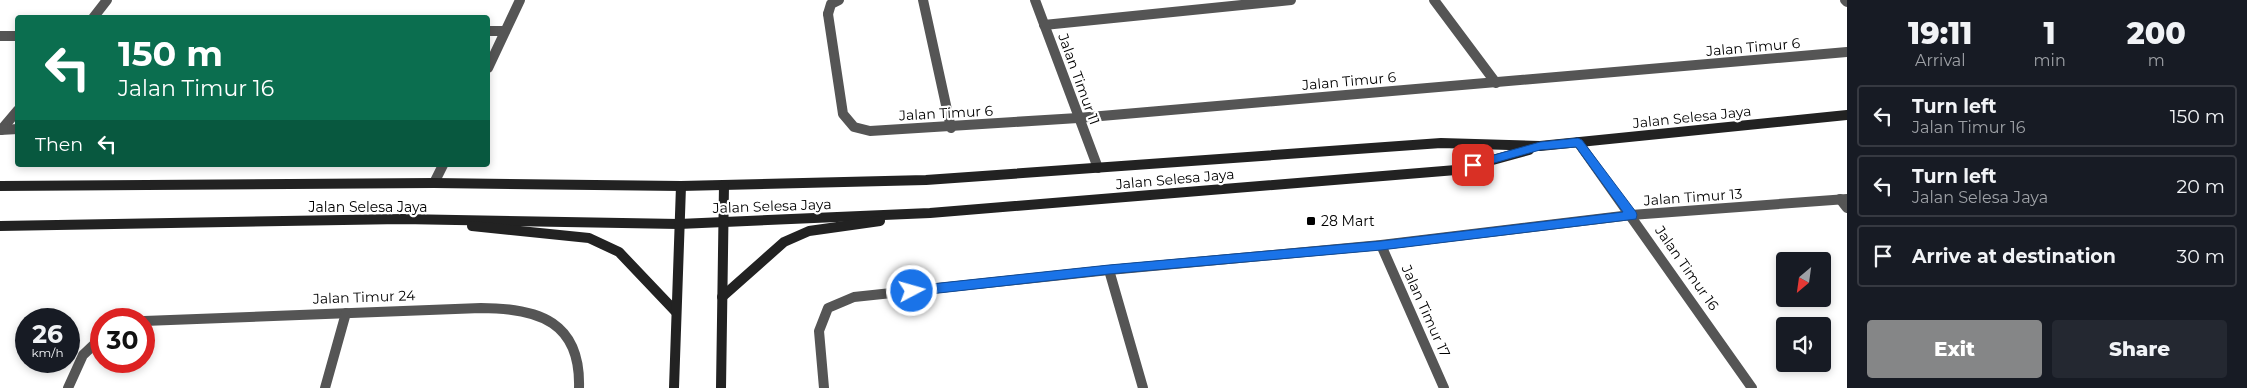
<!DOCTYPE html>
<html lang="en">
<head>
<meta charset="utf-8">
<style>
	:root { --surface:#171b24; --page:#242831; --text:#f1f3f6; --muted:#9ea1a6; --line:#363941; --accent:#858687 }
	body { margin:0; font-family:Montserrat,sans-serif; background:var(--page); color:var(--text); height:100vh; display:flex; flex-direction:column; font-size:19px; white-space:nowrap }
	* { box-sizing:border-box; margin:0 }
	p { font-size:16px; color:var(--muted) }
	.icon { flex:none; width:28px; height:28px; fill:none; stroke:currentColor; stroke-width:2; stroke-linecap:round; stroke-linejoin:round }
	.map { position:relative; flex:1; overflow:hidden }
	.side { display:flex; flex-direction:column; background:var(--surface); width:400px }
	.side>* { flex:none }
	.guide { position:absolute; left:15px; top:15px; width:475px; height:152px; border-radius:5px; box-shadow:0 2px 8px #0003; background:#0b6e4f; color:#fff; overflow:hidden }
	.needle { width:32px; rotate:209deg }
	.buttons { position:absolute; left:1776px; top:252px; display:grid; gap:10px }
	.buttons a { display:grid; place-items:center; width:55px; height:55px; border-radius:5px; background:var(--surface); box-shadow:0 2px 8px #0003; font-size:25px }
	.speed { position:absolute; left:15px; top:308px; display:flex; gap:10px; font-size:25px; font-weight:700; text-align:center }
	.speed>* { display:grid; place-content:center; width:65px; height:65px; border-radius:50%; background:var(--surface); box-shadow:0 2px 8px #0003; line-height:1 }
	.speed small { font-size:12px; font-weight:400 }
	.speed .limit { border:8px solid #d22; background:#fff; color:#111 }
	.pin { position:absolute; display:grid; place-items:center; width:42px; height:42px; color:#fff; margin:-21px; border-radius:10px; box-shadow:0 2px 8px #0006 }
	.me { position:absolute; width:55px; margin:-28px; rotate:84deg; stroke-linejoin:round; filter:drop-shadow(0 0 4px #0008) }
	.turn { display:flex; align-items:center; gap:18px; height:105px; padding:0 20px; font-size:22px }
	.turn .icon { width:65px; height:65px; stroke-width:2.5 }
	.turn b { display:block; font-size:35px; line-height:42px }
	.then { display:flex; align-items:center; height:48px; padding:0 20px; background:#0003; gap:10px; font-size:19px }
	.eta { display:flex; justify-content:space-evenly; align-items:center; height:85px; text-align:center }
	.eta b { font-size:30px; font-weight:800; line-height:35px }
	.primary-button { display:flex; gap:10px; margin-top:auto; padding:10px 20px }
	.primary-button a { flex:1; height:58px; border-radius:5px; background:var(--accent); color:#fff; font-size:20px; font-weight:800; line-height:58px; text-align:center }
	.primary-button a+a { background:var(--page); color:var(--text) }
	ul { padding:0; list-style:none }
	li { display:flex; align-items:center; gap:15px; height:62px; margin:0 10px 8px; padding:0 10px; border:2px solid var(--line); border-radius:5px }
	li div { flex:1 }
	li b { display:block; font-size:19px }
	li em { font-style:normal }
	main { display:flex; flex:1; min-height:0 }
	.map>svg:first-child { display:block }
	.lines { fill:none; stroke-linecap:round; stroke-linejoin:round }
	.lane { stroke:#555; stroke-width:10 }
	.street { stroke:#555; stroke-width:10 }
	.secondary { stroke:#222; stroke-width:10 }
	.route { fill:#1a73e8; stroke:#114b97 }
	.poi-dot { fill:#000; stroke:#fff; stroke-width:2 }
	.labels { text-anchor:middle; stroke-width:4.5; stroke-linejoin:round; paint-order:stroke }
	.street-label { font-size:14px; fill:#000; stroke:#fff }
	.poi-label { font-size:14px; fill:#000; stroke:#fff; text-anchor:start }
</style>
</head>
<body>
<main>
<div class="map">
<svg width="1847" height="388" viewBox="0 0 1847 388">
	<rect width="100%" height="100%" fill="#fff"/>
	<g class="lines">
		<g class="lane">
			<path d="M923 0 951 128"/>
			<path d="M1434 0 1496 83"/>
			<path d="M828 14 831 4 839 0"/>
			<path d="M93 18 107 0"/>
			<path d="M1044 25 1291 0"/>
			<path d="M488 31H505"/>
			<path d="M0 36H18"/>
			<path d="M1 130 18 110"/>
			<path d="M1840 199 1847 208"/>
		</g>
		<g class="street">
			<path d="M1035 0 1098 168"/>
			<path d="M1845 0 1847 2"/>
			<path d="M828 14 843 114 854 127 870 131 1078 118 1847 52"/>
			<path d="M488 68 520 0"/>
			<path d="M0 130 18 129"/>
			<path d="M1578 142 1752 388"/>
			<path d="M434 183 443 165"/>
			<path d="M1381 245 1444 388"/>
			<path d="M1109 270 1143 388"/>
			<path d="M144 321 481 308C539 308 581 322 579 388"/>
			<path d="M68 388 83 355 101 338"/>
			<path d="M325 388 346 313"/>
			<path d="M824 388 819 331 828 308 854 297 1109 270 1381 245 1631 215 1847 199"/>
		</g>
		<g class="secondary">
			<path d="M0 186 434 183 681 186 926 180 1441 143 1540 146 1847 115"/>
			<path d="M0 226 402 219 679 224 930 213 1456 170 1529 150"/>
			<path d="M472 226 589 238 619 252 676 312"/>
			<path d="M722 297 784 242 809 231 880 221"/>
			<path d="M674 388 681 186"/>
			<path d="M721 388 724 185"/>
		</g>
	</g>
	<path class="route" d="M1578 138 1582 140 1636 212 1637 215 1636 219 1381 250 1109 274 912 296 908 294 906 291 908 287 912 286 1109 265 1381 241 1623 212 1576 147 1540 150 1473 169 1467 165 1469 162 1540 142Z"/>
	<rect class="poi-dot" x="1306" y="216" width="10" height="10" rx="2.5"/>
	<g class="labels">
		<g class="street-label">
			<text transform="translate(1753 47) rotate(-5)" y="5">Jalan Timur 6</text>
			<text transform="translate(1079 79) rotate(70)" y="5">Jalan Timur 11</text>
			<text transform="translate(1349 81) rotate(-5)" y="5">Jalan Timur 6</text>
			<text transform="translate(946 113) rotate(-3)" y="5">Jalan Timur 6</text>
			<text transform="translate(1692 117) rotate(-6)" y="5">Jalan Selesa Jaya</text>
			<text transform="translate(1175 179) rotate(-5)" y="5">Jalan Selesa Jaya</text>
			<text transform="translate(1693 197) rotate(-4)" y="5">Jalan Timur 13</text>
			<text transform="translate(772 206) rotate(-2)" y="5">Jalan Selesa Jaya</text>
			<text x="368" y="212">Jalan Selesa Jaya</text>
			<text transform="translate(1687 268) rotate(55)" y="5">Jalan Timur 16</text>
			<text transform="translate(364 297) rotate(-2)" y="5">Jalan Timur 24</text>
			<text transform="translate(1426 311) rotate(66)" y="5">Jalan Timur 17</text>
		</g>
		<g class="poi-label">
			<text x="1321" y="226">28 Mart</text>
		</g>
	</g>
</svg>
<div class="buttons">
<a><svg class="needle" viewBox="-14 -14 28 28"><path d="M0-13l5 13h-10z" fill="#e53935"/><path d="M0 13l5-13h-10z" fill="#9ea1a6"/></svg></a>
<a><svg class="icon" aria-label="sound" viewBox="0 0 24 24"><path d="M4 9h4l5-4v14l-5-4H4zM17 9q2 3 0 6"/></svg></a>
</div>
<div class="speed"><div>26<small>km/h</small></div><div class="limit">30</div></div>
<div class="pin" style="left:1473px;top:165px;background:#d93025"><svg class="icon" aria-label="arrive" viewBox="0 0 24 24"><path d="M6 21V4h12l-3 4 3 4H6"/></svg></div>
<svg class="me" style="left:912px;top:291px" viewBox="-20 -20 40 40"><circle r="17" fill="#1a73e8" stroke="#fff" stroke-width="3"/><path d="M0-11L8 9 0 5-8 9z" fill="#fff"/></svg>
<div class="guide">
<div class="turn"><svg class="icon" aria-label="left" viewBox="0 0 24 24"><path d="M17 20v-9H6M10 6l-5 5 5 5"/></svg><div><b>150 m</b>Jalan Timur 16</div></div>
<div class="then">Then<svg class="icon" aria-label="left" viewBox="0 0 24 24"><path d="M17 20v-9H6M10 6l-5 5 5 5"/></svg></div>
</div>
</div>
<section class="side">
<div class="eta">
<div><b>19:11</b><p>Arrival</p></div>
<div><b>1</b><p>min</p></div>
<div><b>200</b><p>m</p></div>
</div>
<ul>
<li><svg class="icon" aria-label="left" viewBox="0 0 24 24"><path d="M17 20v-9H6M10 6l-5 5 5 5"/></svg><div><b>Turn left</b><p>Jalan Timur 16</p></div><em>150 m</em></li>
<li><svg class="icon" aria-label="left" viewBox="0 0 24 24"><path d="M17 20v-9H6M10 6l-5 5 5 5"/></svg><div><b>Turn left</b><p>Jalan Selesa Jaya</p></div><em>20 m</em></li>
<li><svg class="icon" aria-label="arrive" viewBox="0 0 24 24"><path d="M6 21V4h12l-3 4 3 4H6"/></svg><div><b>Arrive at destination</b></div><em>30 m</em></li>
</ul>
<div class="primary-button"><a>Exit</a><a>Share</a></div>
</section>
</main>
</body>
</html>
